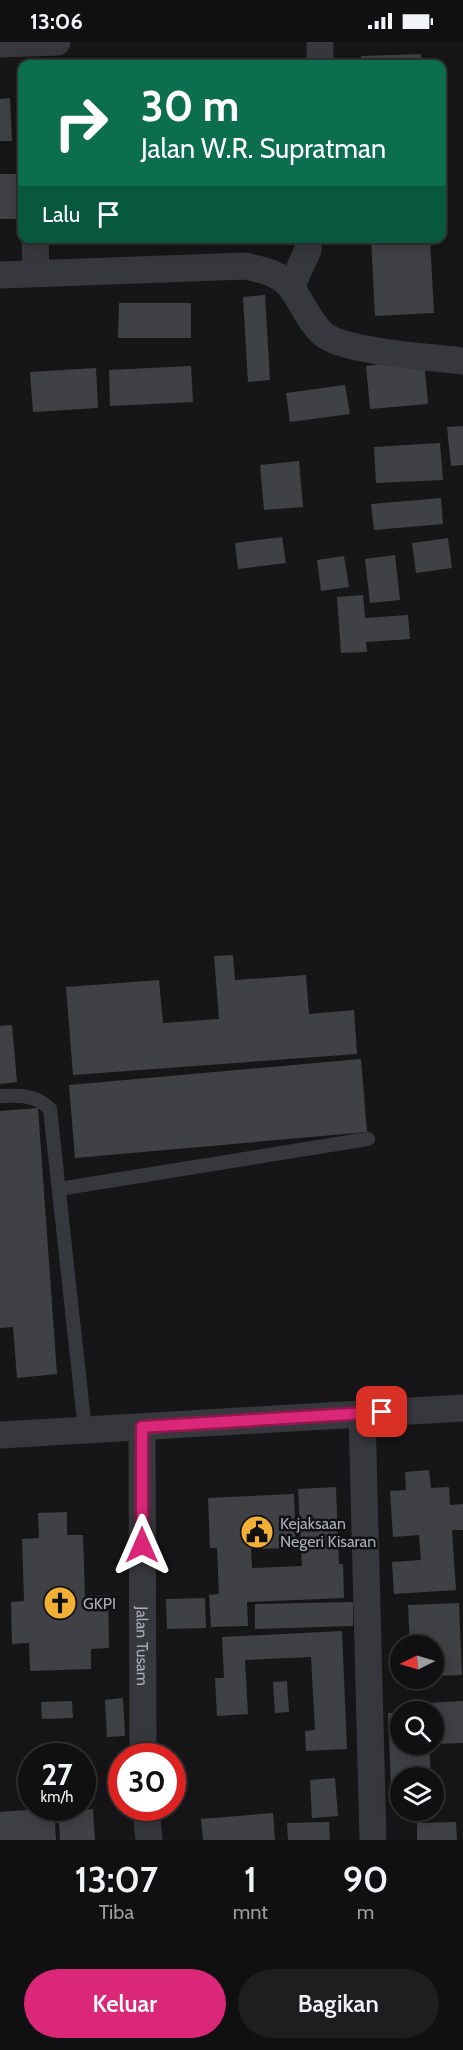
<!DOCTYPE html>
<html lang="id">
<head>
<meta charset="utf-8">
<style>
	:root { --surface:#101012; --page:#1e1e20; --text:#f1f3f6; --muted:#9c9d9f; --line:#303032; --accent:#db2777 }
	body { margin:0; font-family:Cabin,sans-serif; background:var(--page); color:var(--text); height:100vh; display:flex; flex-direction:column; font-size:22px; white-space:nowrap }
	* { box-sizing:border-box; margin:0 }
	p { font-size:20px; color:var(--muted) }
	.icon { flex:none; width:33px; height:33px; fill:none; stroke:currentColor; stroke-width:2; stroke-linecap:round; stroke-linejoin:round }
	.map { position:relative; height:1798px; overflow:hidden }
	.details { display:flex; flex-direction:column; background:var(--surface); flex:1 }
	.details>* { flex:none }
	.hud { position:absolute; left:18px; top:18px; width:428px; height:183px; border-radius:12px; box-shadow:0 3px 15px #0003,0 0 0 2px var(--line); background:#0b6e4f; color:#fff; overflow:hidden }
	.needle { width:39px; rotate:265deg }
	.controls { position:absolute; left:390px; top:1593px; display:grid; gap:12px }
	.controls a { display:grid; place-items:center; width:54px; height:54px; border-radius:50%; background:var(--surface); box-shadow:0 3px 15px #0003,0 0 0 2px var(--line); font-size:30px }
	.speed { position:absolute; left:18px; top:1701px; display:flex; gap:12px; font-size:30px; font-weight:700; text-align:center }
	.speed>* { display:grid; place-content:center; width:78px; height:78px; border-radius:50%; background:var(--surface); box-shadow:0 3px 15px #0003,0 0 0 2px var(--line); line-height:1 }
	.speed small { font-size:15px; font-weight:400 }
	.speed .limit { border:9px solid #d22; background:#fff; color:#111 }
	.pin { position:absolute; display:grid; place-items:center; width:51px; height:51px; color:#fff; margin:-26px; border-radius:12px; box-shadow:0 3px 9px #0006 }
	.me { position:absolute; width:66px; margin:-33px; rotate:0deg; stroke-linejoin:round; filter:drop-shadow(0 0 4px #0008) }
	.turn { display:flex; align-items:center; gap:21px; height:126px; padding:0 24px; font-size:27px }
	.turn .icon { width:78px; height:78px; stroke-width:2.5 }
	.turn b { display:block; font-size:42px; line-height:51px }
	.then { display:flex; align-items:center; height:57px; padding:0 24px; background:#0003; gap:12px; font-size:22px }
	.eta { display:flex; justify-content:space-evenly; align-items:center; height:102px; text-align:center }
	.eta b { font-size:36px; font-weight:600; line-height:42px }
	.primary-button { display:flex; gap:12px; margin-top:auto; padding:12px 24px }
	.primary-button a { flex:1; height:69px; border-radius:36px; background:var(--accent); color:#fff; font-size:24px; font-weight:600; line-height:69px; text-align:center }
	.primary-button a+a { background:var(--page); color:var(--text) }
	.status { display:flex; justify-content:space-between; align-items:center; height:42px; padding:0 30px; background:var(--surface); direction:ltr }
	.status svg { height:16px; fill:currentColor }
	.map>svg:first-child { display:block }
	.building { fill:#404145 }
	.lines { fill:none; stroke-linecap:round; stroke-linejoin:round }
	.lane { stroke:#37383d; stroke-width:14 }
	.street { stroke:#37383d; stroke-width:27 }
	.route-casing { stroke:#8e194d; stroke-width:15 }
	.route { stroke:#db2777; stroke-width:10 }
	.labels { text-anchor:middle; stroke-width:5; stroke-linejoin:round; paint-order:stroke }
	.poi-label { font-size:16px; fill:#a8adb8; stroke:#111113; text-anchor:start }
	.street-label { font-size:16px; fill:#a8adb8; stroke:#111113 }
</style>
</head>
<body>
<div class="status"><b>13:06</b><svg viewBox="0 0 49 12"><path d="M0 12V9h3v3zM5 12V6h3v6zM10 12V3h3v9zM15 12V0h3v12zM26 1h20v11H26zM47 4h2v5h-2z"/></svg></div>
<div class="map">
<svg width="463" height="1798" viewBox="0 0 463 1798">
	<rect width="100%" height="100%" fill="#161618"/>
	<g class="building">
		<path d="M421 12V22H362L361 14Z"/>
		<path d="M10 56 12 99H0V57Z"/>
		<path d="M0 132H21L22 177H0Z"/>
		<path d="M371 196H430L434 271 375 274Z"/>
		<path d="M265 253 270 338 248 340 243 255Z"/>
		<path d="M119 261H191V296H118Z"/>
		<path d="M424 318 428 362 370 367 366 324Z"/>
		<path d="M191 324 193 360 110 364 109 328Z"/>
		<path d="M96 326 98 366 33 370 30 330Z"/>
		<path d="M345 343 350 372 290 380 286 351Z"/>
		<path d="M463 384V423L451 424 447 385Z"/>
		<path d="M440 401 443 438 376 441 374 405Z"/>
		<path d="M299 419 303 465 264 468 260 423Z"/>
		<path d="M441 456 443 482 374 488 371 462Z"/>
		<path d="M282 495 286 521 238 527 235 501Z"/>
		<path d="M448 496 452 526 416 531 412 501Z"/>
		<path d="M395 513 400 558 370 561 365 517Z"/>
		<path d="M344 514 349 545 321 549 317 518Z"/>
		<path d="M363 553 365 576 408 573 410 597 366 600 367 610 341 611 337 555Z"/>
		<path d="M233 913 235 938 306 933 309 972 354 968 357 1012 73 1033 66 945 159 938 163 981 219 977 214 914Z"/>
		<path d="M12 983 17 1040 0 1042V984Z"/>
		<path d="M361 1017 367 1090 75 1116 69 1043Z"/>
		<path d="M38 1066 57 1332 17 1336 13 1285 0 1286V1069Z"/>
		<path d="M429 1428 431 1446 449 1445 450 1463 463 1462V1488H452L456 1548 394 1552 392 1520 421 1518 419 1493 393 1495 390 1449 406 1448 405 1430Z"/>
		<path d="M336 1445 339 1522H343L344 1556 247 1560 248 1584 211 1585 209 1553 219 1552 217 1506H210L208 1456 294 1452 296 1506 251 1507 252 1526 302 1524 298 1447Z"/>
		<path d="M67 1470V1493H83L85 1554 108 1553 109 1606 91 1607V1627L30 1629 29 1601 12 1602 11 1560 24 1559 22 1497 39 1496 38 1471Z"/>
		<path d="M205 1556 206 1586 167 1587 166 1557Z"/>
		<path d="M353 1560V1584L255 1587V1562Z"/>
		<path d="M459 1561 462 1633 434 1634V1604H410L408 1563Z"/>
		<path d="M342 1589 347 1707 306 1709 305 1689 315 1688 311 1615 245 1618 248 1672 217 1674 215 1636H224L222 1595Z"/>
		<path d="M287 1639 289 1670 275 1671 273 1640Z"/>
		<path d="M123 1656 125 1694 107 1695 105 1658Z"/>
		<path d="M72 1659 73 1676 42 1677 41 1660Z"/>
		<path d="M463 1659V1701L434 1702V1670H428V1661Z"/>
		<path d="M388 1671H400V1702H429L431 1736H400V1745H391Z"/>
		<path d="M335 1736 338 1774 312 1776 310 1738Z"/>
		<path d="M54 1766 56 1798H0V1770Z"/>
		<path d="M93 1767 95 1798H60L58 1769Z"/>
		<path d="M273 1771 275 1798H203L201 1777Z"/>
		<path d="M329 1780 330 1798H288L287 1781Z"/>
		<path d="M456 1780 457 1798H417V1781Z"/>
	</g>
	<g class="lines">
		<g class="lane">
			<path d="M0 1054C19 1053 37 1053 50 1067L85 1388"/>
			<path d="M59 1147 368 1097"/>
		</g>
		<g class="street">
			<path d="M0 2 57 0"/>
			<path d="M320 22V0"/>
			<path d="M35 196 36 230"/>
			<path d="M0 233 246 224C255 227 265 228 273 232 298 241 303 275 323 292 344 310 432 315 463 319"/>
			<path d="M291 245 308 208 309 196"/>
			<path d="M362 1372 373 1798"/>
			<path id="s1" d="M142 1385 143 1714"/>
			<path d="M0 1393 463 1366"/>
			<path d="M146 1766 149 1798"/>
		</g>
	</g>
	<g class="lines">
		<g class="route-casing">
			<path id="route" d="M142 1503V1385L382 1370"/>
		</g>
		<use href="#route" class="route"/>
	</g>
	<defs>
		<g id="civic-disc" transform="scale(1.725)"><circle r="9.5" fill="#f2b134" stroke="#111113"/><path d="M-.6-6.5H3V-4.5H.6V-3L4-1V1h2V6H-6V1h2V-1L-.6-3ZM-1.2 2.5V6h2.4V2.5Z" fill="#111"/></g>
		<g id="church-disc" transform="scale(1.725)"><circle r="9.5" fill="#f2b134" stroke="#111113"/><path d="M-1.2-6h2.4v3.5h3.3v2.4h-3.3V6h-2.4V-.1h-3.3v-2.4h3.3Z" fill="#111"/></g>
	</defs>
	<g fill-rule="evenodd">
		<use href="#civic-disc" x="257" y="1490"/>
		<use href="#church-disc" x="60" y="1561"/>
	</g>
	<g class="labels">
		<g class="poi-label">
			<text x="280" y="1487">Kejaksaan<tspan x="280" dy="18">Negeri Kisaran</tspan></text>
			<text x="83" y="1567">GKPI</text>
		</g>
		<g class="street-label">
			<text dy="6" stroke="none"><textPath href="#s1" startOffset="219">Jalan Tusam</textPath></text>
		</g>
	</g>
</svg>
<div class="controls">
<a><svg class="needle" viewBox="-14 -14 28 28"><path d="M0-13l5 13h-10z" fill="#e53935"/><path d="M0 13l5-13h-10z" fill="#9c9d9f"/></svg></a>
<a><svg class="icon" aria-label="search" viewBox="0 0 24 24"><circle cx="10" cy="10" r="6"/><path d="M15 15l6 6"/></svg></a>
<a><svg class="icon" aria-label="layers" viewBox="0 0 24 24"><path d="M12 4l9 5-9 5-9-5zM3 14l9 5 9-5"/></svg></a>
</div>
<div class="speed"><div>27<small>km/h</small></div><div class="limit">30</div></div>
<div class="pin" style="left:382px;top:1370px;background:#d93025"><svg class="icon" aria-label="arrive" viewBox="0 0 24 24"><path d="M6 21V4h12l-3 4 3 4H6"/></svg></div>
<svg class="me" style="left:142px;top:1503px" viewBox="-20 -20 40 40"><path d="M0-17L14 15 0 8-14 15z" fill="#db2777" stroke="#fff" stroke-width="4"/></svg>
<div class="hud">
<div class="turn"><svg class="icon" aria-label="right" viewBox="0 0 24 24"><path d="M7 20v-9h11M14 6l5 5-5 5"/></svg><div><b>30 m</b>Jalan W.R. Supratman</div></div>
<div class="then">Lalu<svg class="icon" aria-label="arrive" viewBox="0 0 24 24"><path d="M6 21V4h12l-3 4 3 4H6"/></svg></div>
</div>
</div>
<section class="details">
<div class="eta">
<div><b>13:07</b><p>Tiba</p></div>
<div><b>1</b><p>mnt</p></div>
<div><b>90</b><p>m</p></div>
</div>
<div class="primary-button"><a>Keluar</a><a>Bagikan</a></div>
</section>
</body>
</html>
